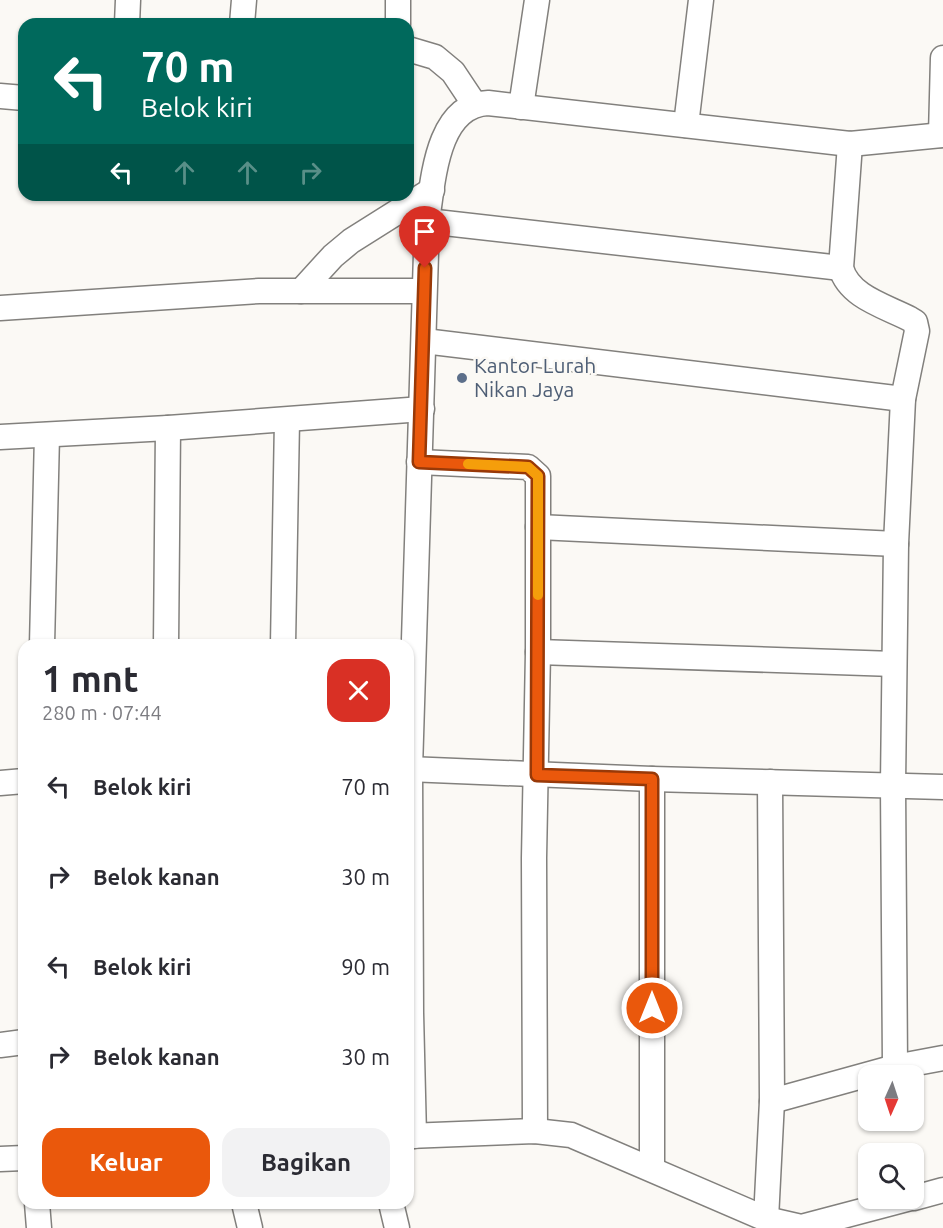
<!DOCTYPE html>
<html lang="id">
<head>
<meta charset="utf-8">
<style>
	:root { --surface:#fff; --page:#f2f2f3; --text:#2b2b33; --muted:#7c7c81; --accent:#ea580c }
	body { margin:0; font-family:Ubuntu,sans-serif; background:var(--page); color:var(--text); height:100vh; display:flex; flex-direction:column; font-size:22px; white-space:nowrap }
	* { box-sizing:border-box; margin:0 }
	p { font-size:20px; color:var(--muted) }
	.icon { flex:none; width:33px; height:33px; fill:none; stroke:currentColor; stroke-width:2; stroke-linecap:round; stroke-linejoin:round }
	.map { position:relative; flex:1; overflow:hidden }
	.sheet { position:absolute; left:18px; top:639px; width:396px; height:570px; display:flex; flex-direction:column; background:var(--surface); border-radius:18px; box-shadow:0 2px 4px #0004 }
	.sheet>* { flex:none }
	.guide { position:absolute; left:18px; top:18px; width:396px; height:183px; border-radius:18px; box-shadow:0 2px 4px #0004; background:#00695c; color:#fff; overflow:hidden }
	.needle { width:39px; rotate:183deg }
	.fabs { position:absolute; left:858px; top:1065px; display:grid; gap:12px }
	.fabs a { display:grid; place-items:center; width:66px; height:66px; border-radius:12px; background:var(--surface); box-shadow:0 2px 4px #0004; font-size:30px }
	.pin { position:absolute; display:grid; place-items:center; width:51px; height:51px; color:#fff; margin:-62px -26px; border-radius:50% 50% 50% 0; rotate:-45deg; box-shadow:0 0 6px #0007 }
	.pin .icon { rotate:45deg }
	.me { position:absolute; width:66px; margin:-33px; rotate:0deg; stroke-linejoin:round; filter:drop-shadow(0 0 4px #0008) }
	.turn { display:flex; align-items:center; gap:21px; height:126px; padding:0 24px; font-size:27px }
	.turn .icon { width:78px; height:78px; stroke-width:2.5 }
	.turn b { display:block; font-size:42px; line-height:51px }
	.lanes { display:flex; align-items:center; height:57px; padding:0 24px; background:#0003; justify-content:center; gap:30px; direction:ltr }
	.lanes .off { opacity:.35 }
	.round { display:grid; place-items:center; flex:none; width:63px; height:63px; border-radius:18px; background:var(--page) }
	.head { display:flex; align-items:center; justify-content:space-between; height:102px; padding:0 24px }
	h1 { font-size:36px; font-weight:600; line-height:45px }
	.cta { display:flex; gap:12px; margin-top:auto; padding:12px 24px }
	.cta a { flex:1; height:69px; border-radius:18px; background:var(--accent); color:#fff; font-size:24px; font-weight:600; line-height:69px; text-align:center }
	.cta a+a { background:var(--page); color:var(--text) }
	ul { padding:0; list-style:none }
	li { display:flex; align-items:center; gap:18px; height:90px; padding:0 24px }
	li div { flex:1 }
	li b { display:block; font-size:22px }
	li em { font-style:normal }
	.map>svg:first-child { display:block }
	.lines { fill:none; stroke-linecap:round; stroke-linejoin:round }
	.minor-casing { stroke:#82807d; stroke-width:27 }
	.minor { stroke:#fff; stroke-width:24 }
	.route-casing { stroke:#983908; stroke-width:15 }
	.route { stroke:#ea580c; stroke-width:10 }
	.slow { stroke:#f59e0b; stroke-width:10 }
	.service-dot { fill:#5c6f8a; stroke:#fbf9f5; stroke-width:2 }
	.labels { text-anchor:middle; stroke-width:5; stroke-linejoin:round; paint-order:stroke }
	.service-label { font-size:21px; fill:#4e5e75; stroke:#fbf9f5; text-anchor:start }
</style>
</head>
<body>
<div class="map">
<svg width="943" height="1228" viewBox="0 0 943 1228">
	<rect width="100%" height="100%" fill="#fbf9f5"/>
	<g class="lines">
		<g class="minor-casing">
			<g id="minor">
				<path d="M127 24 128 0"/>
				<path d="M242 24 244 0"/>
				<path d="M398 24V0"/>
				<path d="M408 49 435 57 453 72 475 105"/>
				<path d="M0 96 24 98"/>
				<path d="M521 107 537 0"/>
				<path d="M686 125 701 0"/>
				<path d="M941 135 943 58"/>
				<path d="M850 144 841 268C849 297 885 306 910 319L915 322 917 331 903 399 896 544 893 785 895 1067"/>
				<path d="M427 221 841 268"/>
				<path d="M301 291 333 256 351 241 432 190"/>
				<path d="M0 308 259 291H424"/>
				<path d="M424 341 903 399"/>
				<path d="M0 437 168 428 422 409"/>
				<path d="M419 462 528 467 538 476V652L534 858 535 1131"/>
				<path d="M538 527 896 544"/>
				<path d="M42 645 47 435"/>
				<path d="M166 645 168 428"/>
				<path d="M283 645 287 420"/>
				<path d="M538 652 894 664"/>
				<path d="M408 769 652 779 943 787"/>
				<path d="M0 783 24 781"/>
				<path d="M0 1045 24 1042"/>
				<path d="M772 1101 895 1067 943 1058"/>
				<path d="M408 1136 535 1131 571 1135 766 1219 801 1227 911 1198"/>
				<path d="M414 1136 411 1013 410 769 427 221C433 183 436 105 488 103L850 144 943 135"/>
				<path d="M0 1159 24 1158"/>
				<path d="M652 1169V779"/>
				<path d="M914 1198 943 1190"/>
				<path d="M37 1203 39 1228"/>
				<path d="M244 1203 250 1228"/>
				<path d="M391 1203 397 1228"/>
				<path d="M766 1219 772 1101 770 782"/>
			</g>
		</g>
		<use href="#minor" class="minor"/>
	</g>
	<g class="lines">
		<g class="route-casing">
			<path id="route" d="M425 268 419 462 528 467 538 476 537 775 652 779V1008"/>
		</g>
		<use href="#route" class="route"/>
		<path class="slow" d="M468 464 528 467 538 476V595"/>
	</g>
	<circle class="service-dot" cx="462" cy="378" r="6"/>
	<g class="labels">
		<g class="service-label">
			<text x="474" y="373">Kantor Lurah<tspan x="474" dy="24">Nikan Jaya</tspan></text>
		</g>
	</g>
</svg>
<div class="fabs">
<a><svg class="needle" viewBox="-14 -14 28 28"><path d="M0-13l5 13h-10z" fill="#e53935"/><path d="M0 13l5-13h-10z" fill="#7c7c81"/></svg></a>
<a><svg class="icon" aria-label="search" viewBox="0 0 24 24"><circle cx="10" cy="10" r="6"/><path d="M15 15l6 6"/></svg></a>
</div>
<div class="pin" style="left:425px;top:268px;background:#d93025"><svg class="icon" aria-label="arrive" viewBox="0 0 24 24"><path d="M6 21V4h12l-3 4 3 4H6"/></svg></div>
<svg class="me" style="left:652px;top:1008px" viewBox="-20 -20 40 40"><circle r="17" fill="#ea580c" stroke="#fff" stroke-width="3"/><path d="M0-11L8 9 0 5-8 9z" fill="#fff"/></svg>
<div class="guide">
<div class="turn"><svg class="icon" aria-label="left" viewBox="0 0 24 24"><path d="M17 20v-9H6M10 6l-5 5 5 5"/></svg><div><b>70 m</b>Belok kiri</div></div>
<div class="lanes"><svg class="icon" aria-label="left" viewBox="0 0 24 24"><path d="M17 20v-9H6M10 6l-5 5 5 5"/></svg><svg class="icon off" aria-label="ahead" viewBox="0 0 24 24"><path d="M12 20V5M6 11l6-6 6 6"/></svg><svg class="icon off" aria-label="ahead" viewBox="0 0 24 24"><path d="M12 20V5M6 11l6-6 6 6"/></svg><svg class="icon off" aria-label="right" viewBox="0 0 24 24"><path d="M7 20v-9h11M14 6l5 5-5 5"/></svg></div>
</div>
<section class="sheet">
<div class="head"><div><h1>1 mnt</h1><p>280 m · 07:44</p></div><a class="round" style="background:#d93025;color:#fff"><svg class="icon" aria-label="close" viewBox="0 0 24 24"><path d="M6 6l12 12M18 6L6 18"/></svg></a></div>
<ul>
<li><svg class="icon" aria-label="left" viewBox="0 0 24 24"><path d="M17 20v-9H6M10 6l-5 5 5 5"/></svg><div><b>Belok kiri</b></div><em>70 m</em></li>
<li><svg class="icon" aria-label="right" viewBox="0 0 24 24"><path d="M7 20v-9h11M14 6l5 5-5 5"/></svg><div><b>Belok kanan</b></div><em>30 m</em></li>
<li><svg class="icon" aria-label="left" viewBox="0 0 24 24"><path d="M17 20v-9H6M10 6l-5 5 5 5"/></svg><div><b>Belok kiri</b></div><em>90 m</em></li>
<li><svg class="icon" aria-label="right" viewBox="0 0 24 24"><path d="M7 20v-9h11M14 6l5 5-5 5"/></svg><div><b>Belok kanan</b></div><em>30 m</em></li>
</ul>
<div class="cta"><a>Keluar</a><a>Bagikan</a></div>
</section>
</div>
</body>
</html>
